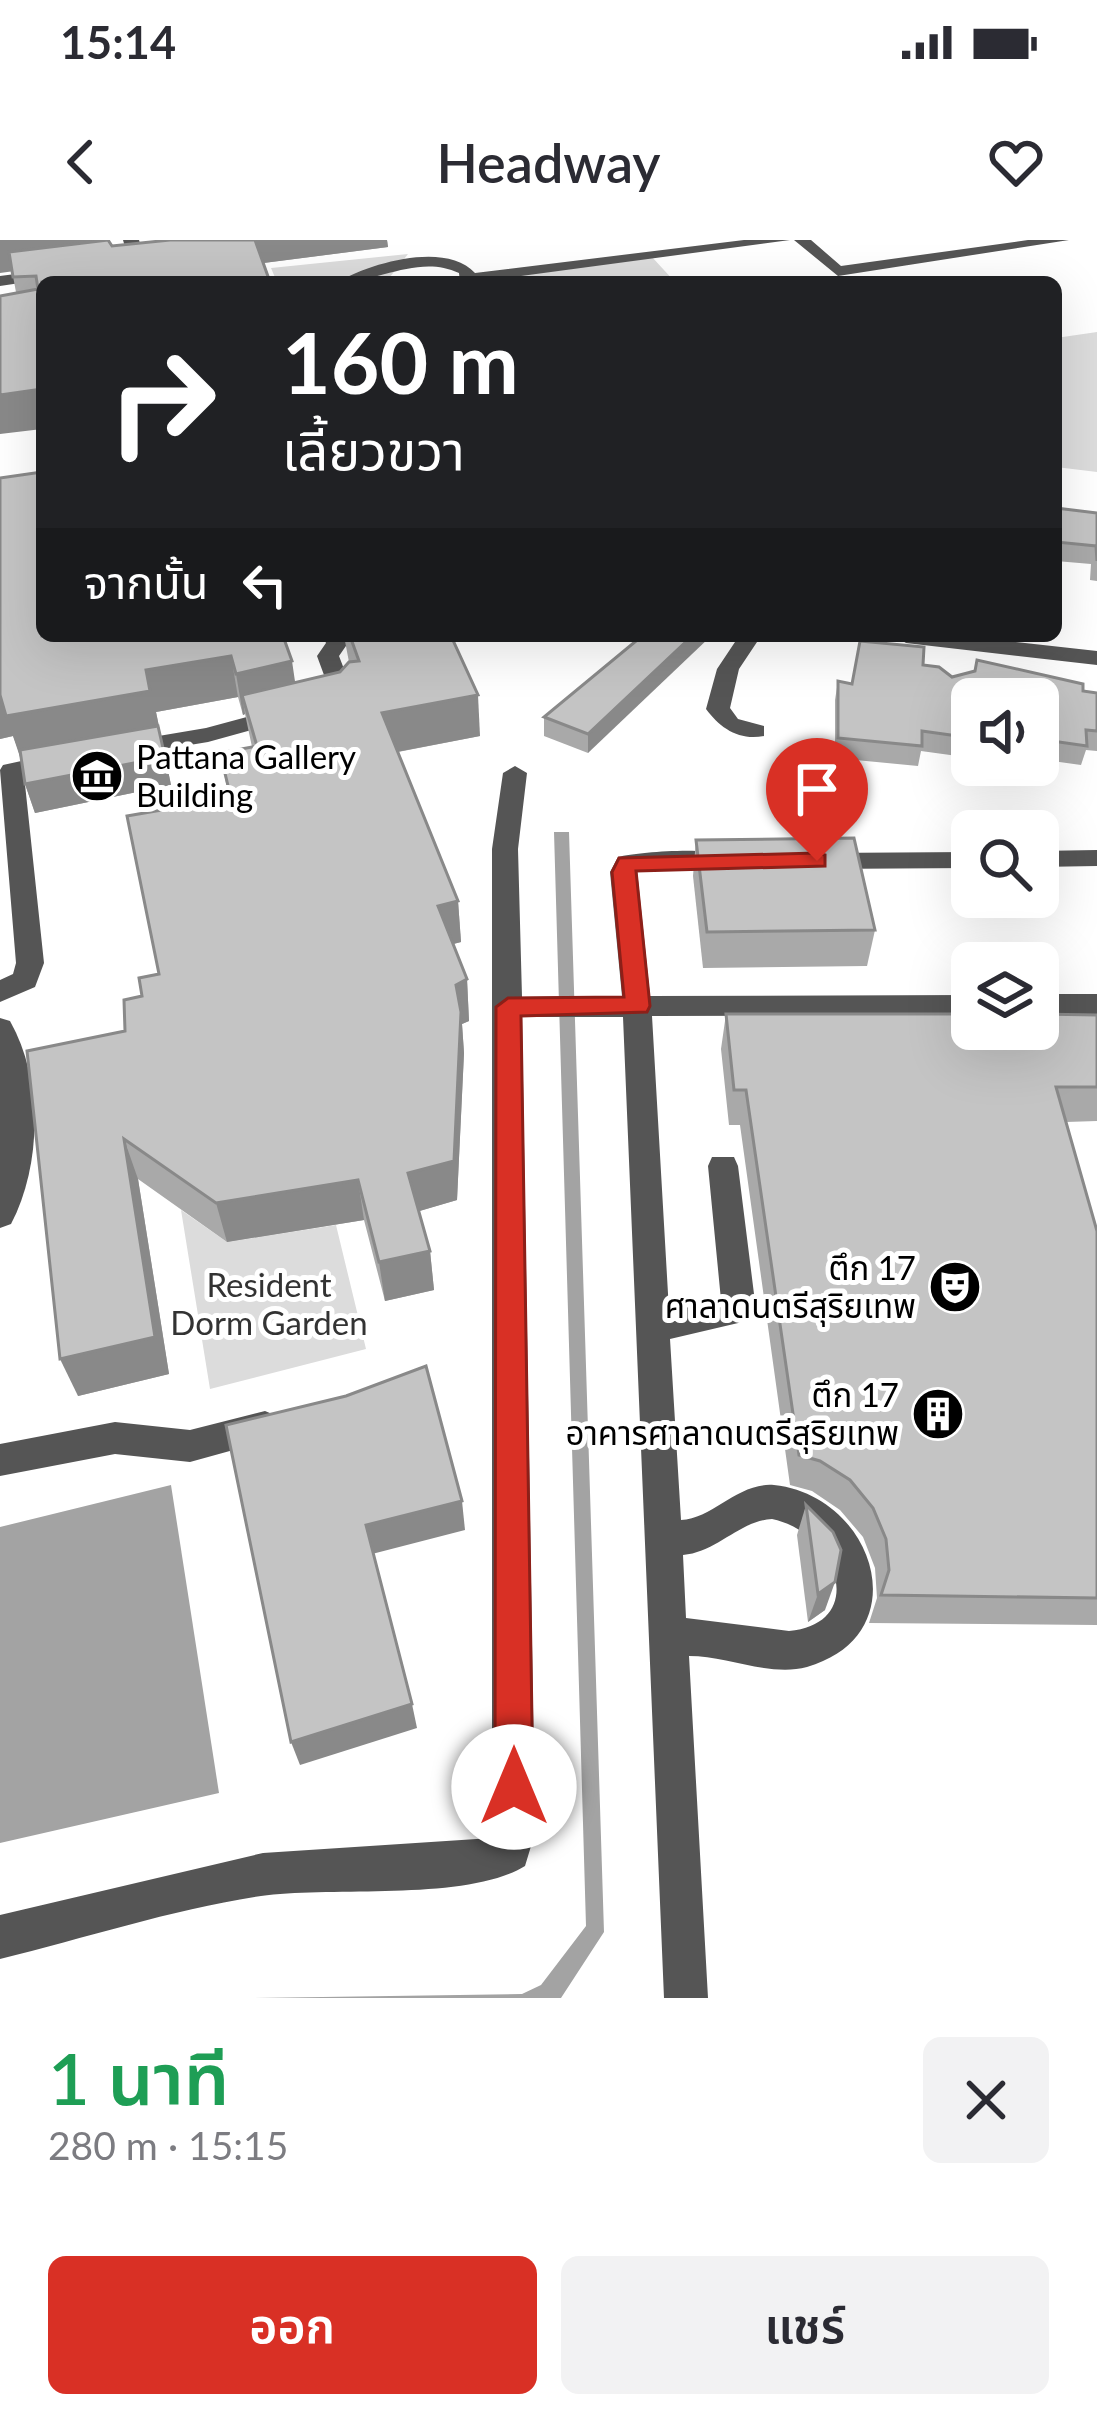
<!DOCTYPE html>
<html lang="th">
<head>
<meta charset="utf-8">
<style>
	:root { --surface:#fff; --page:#f2f2f3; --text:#2b2b33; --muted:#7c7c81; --accent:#d93025 }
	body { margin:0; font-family:Lato,"Noto Sans Thai",sans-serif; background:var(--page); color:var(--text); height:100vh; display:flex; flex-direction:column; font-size:45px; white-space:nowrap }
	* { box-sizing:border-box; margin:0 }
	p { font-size:39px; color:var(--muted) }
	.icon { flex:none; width:66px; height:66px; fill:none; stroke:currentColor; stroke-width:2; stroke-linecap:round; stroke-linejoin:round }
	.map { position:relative; height:1758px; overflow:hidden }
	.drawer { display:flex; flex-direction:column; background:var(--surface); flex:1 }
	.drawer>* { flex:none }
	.top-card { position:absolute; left:36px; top:36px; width:1026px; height:366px; border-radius:18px; box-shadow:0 12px 48px #0002; background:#202124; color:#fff; overflow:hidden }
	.controls { position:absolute; left:951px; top:438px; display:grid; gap:24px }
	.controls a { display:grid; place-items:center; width:108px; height:108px; border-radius:18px; background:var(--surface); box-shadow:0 12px 48px #0002; font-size:60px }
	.pin { position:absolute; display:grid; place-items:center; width:102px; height:102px; color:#fff; margin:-123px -51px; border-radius:50% 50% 50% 0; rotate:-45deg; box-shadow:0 0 12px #0007 }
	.pin .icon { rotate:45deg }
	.me { position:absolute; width:132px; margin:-66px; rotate:0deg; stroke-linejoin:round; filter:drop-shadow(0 0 9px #0008) }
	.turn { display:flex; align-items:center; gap:42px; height:252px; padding:0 48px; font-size:54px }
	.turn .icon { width:156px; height:156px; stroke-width:2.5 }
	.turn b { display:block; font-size:84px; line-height:102px }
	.then { display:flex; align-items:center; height:114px; padding:0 48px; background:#0003; gap:24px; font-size:45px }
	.round { display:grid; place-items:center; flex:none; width:126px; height:126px; border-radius:18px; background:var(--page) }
	.headline { display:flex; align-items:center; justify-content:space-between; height:204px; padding:0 48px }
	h1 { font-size:72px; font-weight:600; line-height:90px; color:#1e9e55 }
	.button { display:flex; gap:24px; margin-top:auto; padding:24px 48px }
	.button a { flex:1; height:138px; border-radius:18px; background:var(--accent); color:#fff; font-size:48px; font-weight:600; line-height:138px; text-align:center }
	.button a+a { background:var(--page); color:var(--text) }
	.status { display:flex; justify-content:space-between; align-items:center; height:84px; padding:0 60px; background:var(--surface); direction:ltr }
	.status svg { height:33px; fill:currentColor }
	header { display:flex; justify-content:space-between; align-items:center; height:156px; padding:0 48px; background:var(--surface); font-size:54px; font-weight:600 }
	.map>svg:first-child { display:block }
	.green { fill:#dcdcdc }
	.water { fill:#a3a3a3 }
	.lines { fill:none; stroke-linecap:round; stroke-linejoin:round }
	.minor { fill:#555; fill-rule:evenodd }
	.wall { fill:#a9a9a9 }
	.shaded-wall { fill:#898989 }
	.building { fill:#c4c4c4; stroke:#898989; stroke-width:3 }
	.route { fill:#d93025; stroke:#8d1f18; stroke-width:3 }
	.labels { text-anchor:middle; stroke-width:10; stroke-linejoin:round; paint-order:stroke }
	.poi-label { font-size:33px; fill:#000; stroke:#fff; text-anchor:end }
	.park-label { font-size:33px; fill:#333; stroke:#fff }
</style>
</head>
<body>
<div class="status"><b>15:14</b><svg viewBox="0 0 49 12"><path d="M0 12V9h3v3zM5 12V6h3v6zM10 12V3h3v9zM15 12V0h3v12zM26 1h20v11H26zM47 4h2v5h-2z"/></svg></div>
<header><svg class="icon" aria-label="back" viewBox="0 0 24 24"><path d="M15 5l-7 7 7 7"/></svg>Headway<svg class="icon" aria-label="heart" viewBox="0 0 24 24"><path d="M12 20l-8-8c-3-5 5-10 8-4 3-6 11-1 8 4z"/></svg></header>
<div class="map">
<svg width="1097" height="1758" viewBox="0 0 1097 1758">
	<rect width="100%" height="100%" fill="#fff"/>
	<g class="green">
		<path d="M408 14 386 42H277L271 28Z"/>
		<path d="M652 17 675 42H484L490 38Z"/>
		<path d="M1097 92V232L1056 227V98Z"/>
		<path d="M181 970 227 1002 336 985 366 1109 210 1149Z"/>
	</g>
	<g class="water">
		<path d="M554 592H569L604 1692 561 1758H253L522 1754 541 1745 586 1686Z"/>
		<path d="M171 1245 219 1553 0 1603V1287Z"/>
	</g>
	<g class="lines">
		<g class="minor">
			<path d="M123 0H139L151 42H135Z"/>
			<path d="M744 0H790L476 42H460L459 33C419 14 380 42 338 42 370 23 446 1 475 33Z"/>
			<path d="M794 0H811L841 26 1028 0H1069L838 36Z"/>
			<path d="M54 29 62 34 60 37 0 46V36Z"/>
			<path d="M323 396H345L348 403 339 416 354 455 334 471 322 464 331 454 317 416 326 403Z"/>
			<path d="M739 396H761L739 429 730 468 738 479 764 486V496C739 501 720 488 706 469L717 429Z"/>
			<path d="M895 396H963L1097 411V425L906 403Z"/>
			<path d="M287 466 299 473 295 478 208 502 123 516 111 509 123 502 206 488Z"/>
			<path d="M58 513 66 515V525L24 535 44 723 35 747 0 762V740L13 734 16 723 0 530 3 525Z"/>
			<path d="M515 526 527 533 518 609 522 757 622 756 610 632 618 617C642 611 728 605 744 621L731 629 637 630 650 756 972 755V775L652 776 669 1071 721 1060 708 926 712 917H734L738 926 756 1070 751 1080 670 1099 681 1280C714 1278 738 1242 774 1245 875 1256 919 1395 807 1427 770 1437 727 1416 689 1416L708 1758H664L623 777H522L535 1593 525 1626C467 1662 330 1646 261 1656 174 1669 86 1698 0 1719V1675L263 1613 492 1598V609L503 533ZM772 1279C839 1293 868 1384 789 1391L686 1378 683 1315C717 1312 739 1281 772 1279Z"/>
			<path d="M1097 610V626L1038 627V611Z"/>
			<path d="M972 612V628L821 629 808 621 821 613Z"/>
			<rect x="1038" y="754" width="59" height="20"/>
			<path d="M0 778 10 781C43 839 42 925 11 984L0 988Z"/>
			<path d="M265 1171 277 1176 283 1187 277 1198 190 1222 115 1214 0 1236V1204L115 1182 190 1190Z"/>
		</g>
	</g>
	<g class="wall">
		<path d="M167 0H387L388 7 263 23 42 42V189L12 31 112 6Z"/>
		<path d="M0 238 283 396 295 443 340 432 349 422 344 396H451L480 496 398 512 458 661 461 702 453 704 467 739 469 781 462 784 464 813 457 960 419 971 430 1011 434 1050 385 1061 364 980 227 1002 138 939 169 1134 78 1156 125 791 142 756 159 734 229 558 220 513 252 507 245 474 243 475 238 457 156 472 171 545 35 573 25 544 21 517 13 496 0 499Z"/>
		<path d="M1056 268 1097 273V341L1090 340 1091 324 1056 321Z"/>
		<path d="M642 396 588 513 544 496V477Z"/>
		<path d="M977 420 1083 451 1097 453V511L1086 510 1081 525 1038 519V459H972V518L921 511 918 526 835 518V460L838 441 852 444 952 437 974 431Z"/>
		<path d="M696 600 875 690 867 726 703 728 693 636Z"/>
		<path d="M726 774 1097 775V881L1066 882 1097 991V1385L869 1383 877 1358 875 1328 863 1297 840 1270 812 1251 790 1245 740 885H729L721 809Z"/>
		<path d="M806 1265 825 1370 808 1382 797 1295Z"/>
	</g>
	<g class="shaded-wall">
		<path d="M0 0H106L110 18 0 33Z"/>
		<path d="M252 0H387L388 7 256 24Z"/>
		<path d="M42 149V189L0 194V155Z"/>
		<path d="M692 396H711L588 513V494Z"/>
		<path d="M231 416 238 457 156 472 171 545 35 573 25 544 159 492 20 517 13 496 0 499V455Z"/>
		<path d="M292 421 298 462 242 455 245 474 243 475 236 434Z"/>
		<path d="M478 455 480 496 386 514 382 473Z"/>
		<path d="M458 661 461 702 442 707 438 666Z"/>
		<path d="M467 739 469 781 462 784 464 813 457 960 413 973 408 933 456 745Z"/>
		<path d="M124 899 138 939 169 1134 78 1156 60 1119Z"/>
		<path d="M358 940 364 980 227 1002 216 963Z"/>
		<path d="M430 1011 434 1050 385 1061 379 1022Z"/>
		<path d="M462 1261 465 1290 372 1314 366 1285Z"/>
		<path d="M835 1342 825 1370 808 1382 818 1354Z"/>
		<path d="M412 1464 417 1488 300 1525 291 1502Z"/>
	</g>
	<g class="building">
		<path d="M108 0 112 6 170 0H255L270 42H42V149L0 155V56L38 49 36 36 13 37 9 12Z"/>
		<path d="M42 232V396H283L292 421 236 434 231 416 146 430 150 451 6 476 0 455V238Z"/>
		<path d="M1056 268 1097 273V321L1096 306 1056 302Z"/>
		<path d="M350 396H451L478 455 382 473 458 661 438 666 467 739 456 745 461 772 454 921 408 933 430 1011 379 1022 358 940 216 963 124 899 155 1097 60 1119 27 811 125 791 124 760 142 756 139 738 159 734 127 576 231 558 220 513 257 506 242 455 340 432 349 422 359 421Z"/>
		<path d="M642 396H692L588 494 544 477Z"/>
		<path d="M860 401 924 407 923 425 939 427 952 437 975 431 977 420 1083 444V451L1097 453V491L1086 490 1087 506 1038 499V459H972V498L922 491V506L838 498V441L852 444Z"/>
		<path d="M158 486 165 517 25 544 20 510Z"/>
		<path d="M854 598 875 690 707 692 696 600Z"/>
		<path d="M726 774H972V789H1038V774L1097 775V847H1056L1097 991V1358L881 1355 889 1330 886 1299 873 1268 850 1240 820 1221 799 1215 746 850H734Z"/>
		<path d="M426 1126 462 1261 366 1285 412 1464 291 1502 226 1185 346 1156Z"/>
		<path d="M806 1265 833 1292 841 1310 835 1342 818 1354Z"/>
	</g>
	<path class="route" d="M817 613 825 615V626L636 631 650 766 647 772 521 776 533 1547 527 1560 514 1566 501 1560 495 1547 496 767 508 758 624 757 612 632 619 618Z"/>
	<defs>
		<g id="museum-disc" transform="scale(2.7)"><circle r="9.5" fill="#000" stroke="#fff"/><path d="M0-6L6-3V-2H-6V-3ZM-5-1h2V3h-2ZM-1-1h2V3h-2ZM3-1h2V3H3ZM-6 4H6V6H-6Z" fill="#fff"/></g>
		<g id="theatre-disc" transform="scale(2.7)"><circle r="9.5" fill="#000" stroke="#fff"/><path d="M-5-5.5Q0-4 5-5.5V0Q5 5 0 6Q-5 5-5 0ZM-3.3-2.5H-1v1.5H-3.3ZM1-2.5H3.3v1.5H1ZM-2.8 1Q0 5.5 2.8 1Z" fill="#fff"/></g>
		<g id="building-disc" transform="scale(2.7)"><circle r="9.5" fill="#000" stroke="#fff"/><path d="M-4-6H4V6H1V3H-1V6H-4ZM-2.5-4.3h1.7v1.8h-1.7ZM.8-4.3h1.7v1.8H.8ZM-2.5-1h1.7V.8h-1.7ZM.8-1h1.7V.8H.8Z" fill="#fff"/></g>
	</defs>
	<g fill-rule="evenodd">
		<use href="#museum-disc" x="97" y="536"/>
		<use href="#theatre-disc" x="955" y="1047"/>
		<use href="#building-disc" x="938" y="1174"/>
	</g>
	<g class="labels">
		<g class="poi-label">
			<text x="136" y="529" text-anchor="start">Pattana Gallery<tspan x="136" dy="38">Building</tspan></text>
			<text x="916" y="1040">ตึก 17<tspan x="916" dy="38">ศาลาดนตรีสุริยเทพ</tspan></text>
			<text x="899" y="1167">ตึก 17<tspan x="899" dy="38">อาคารศาลาดนตรีสุริยเทพ</tspan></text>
		</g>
		<g class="park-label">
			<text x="269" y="1057">Resident<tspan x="269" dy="38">Dorm Garden</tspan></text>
		</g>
	</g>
</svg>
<div class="controls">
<a><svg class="icon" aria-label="sound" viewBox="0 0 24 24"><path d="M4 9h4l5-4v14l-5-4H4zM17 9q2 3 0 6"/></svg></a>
<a><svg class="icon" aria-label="search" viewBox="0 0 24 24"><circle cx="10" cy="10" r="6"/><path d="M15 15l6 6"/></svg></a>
<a><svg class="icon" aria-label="layers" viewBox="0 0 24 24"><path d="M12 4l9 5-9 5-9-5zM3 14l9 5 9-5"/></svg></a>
</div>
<div class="pin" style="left:817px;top:621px;background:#d93025"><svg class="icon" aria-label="arrive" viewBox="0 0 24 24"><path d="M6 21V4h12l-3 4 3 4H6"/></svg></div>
<svg class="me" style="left:514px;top:1547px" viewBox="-20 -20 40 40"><circle r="19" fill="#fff"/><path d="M0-13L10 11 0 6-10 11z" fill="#d93025"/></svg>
<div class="top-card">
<div class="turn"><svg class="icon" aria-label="right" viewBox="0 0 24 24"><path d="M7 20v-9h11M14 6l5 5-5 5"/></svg><div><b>160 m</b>เลี้ยวขวา</div></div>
<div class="then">จากนั้น<svg class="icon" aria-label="left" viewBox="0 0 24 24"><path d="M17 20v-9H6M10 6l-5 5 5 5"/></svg></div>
</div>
</div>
<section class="drawer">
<div class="headline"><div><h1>1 นาที</h1><p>280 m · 15:15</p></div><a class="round"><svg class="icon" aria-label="close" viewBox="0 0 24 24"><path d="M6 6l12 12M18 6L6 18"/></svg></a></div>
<div class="button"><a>ออก</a><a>แชร์</a></div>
</section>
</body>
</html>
